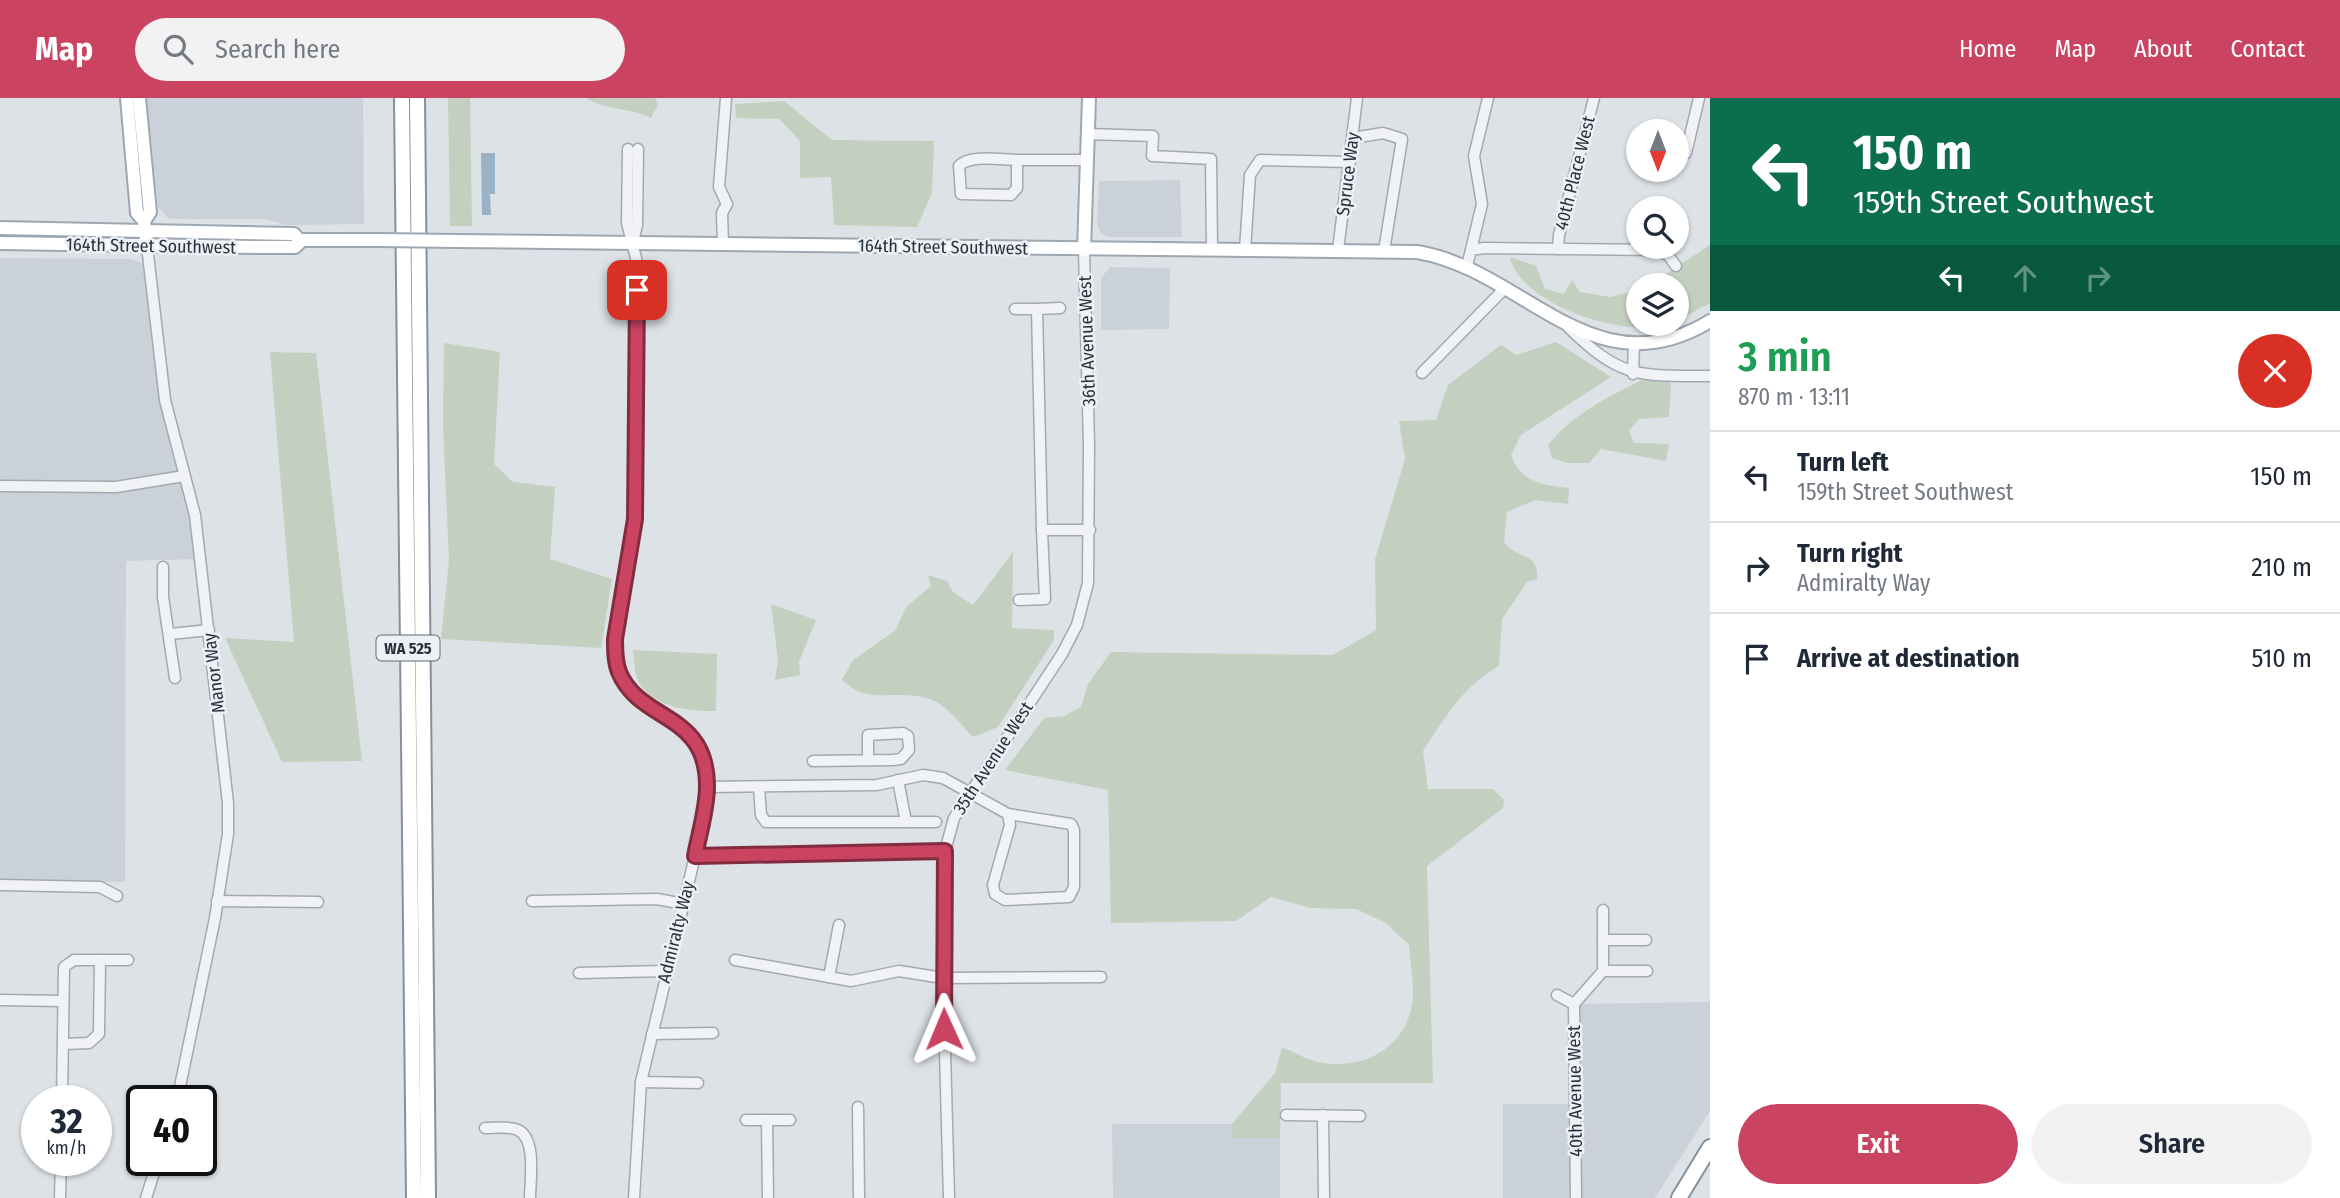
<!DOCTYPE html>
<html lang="en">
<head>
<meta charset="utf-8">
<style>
	:root { --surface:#fff; --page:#f2f2f3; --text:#1f2937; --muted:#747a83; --line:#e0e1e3; --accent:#ca4462 }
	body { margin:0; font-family:"Fira Sans Condensed",sans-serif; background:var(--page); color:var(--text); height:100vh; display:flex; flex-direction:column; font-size:26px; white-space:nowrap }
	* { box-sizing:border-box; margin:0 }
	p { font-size:23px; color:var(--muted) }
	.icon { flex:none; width:38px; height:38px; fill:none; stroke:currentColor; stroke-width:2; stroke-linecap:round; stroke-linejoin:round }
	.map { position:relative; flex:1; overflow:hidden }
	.sheet { display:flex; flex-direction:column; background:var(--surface); width:630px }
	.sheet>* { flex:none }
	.hud { background:#0b6e4f; color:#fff; overflow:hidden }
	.needle { width:46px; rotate:180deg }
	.controls { position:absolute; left:1626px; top:21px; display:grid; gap:14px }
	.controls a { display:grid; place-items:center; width:63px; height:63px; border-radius:50%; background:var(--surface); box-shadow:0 2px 5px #0004; font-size:35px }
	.speed { position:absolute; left:21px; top:987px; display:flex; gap:14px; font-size:35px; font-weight:700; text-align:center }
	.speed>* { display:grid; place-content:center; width:91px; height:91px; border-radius:50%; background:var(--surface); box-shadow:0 2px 5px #0004; line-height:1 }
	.speed small { font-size:18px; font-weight:400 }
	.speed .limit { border:4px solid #111; border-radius:10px; background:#fff; color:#111 }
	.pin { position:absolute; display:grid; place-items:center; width:60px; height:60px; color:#fff; margin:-30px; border-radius:14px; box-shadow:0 4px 10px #0006 }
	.me { position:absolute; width:77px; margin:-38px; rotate:359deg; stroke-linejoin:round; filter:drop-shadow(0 0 5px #0008) }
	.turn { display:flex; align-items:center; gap:24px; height:147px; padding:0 28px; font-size:32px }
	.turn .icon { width:91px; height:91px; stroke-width:2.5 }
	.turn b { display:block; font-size:49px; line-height:60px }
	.lanes { display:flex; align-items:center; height:66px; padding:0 28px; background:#0003; justify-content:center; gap:35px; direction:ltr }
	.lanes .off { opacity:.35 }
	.round { display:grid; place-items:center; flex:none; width:74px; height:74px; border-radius:37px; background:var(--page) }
	.overview { display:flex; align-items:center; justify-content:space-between; height:119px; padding:0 28px }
	h1 { font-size:42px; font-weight:600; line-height:52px; color:#1e9e55 }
	.button { display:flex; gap:14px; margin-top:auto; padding:14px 28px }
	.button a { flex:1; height:80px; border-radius:42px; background:var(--accent); color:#fff; font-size:28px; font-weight:600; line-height:80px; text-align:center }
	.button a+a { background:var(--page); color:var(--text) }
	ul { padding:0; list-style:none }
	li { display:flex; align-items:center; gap:21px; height:91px; padding:0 28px; border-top:2px solid var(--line) }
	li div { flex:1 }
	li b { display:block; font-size:26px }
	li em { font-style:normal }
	header { display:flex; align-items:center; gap:42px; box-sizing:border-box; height:98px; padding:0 35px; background:var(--accent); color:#fff }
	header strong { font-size:33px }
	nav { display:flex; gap:38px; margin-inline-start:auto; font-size:24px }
	.search { width:490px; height:63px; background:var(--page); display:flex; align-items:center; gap:18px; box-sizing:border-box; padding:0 24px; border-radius:38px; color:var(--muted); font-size:26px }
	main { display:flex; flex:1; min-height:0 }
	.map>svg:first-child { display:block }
	.built { fill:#cbd1d9 }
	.green { fill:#c4d0bf }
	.water { fill:#99b2c6 }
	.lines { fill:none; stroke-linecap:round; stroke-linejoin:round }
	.minor-casing { stroke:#a3a9b1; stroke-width:13 }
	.major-casing { stroke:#9da7b2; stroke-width:16 }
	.highway-casing { stroke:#85909d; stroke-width:18 }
	.minor { stroke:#f0f2f5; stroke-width:10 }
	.major { stroke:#fff; stroke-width:12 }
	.highway { stroke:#fff; stroke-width:14 }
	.major-bridge-casing { stroke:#9da7b2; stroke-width:16; stroke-linecap:butt }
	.major-bridge { stroke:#fff; stroke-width:12 }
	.route-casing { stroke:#832c40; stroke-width:18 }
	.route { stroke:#ca4462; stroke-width:12 }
	.labels { text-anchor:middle; stroke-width:5; stroke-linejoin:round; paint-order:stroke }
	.shield { fill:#edf0f4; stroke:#626a74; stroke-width:2 }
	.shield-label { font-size:16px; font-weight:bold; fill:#27313d }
	.street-label { font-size:18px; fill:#27313d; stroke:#edf0f4 }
</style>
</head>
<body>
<header>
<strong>Map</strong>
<div class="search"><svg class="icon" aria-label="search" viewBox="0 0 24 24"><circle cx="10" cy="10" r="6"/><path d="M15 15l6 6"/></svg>Search here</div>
<nav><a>Home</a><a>Map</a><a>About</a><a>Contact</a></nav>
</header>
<main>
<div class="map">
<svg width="1710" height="1100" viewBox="0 0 1710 1100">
	<rect width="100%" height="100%" fill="#dde2e7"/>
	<g class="built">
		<path d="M147 0H363L364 126 287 127 265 121H169L158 109Z"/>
		<path d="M1180 82 1182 139H1108L1101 135 1097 127 1099 83Z"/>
		<path d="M0 160 132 161 143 166 150 182 163 289 195 417 196 461 126 463 125 784 0 783Z"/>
		<path d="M1110 169 1170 170 1169 231 1101 232V180Z"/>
		<path d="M1710 904V1013L1655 1100H1582L1578 906Z"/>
		<rect x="1503" y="1006" width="67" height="94"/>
		<path d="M1112 1026H1232L1233 1040H1280V1100H1113Z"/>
	</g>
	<g class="green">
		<path d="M448 0H470L472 128H450Z"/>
		<path d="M586 0H655L658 7 651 20C629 9 607 13 586 0Z"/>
		<path d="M784 3 832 42 934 43 932 95 917 129 834 127 831 79 800 80V43L779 21 736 20 735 6Z"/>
		<path d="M1710 147V205L1677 223 1676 187H1649Z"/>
		<path d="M1510 159 1536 168 1545 191 1564 196 1572 182 1580 194 1610 199 1638 192V226H1668C1624 241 1521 207 1510 159Z"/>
		<path d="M1556 244 1611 279 1521 337 1511 357C1520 384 1543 387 1569 390L1568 406 1535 402 1507 414 1504 444C1517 462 1539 453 1537 481L1527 484 1502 521 1499 568C1464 587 1445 620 1423 653L1428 691H1493L1504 702 1503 710 1427 768 1433 985H1281L1280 1040H1232V1026L1275 975 1282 949C1294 954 1309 963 1323 965 1365 971 1404 950 1412 907 1415 887 1410 866 1409 847L1386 825 1356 811 1310 810 1271 799 1236 823 1111 825 1108 692 1005 672 1044 620 1064 618 1081 609 1088 586 1111 554 1333 557 1376 532 1375 461 1405 361 1399 323 1436 322 1448 287 1501 247 1516 257Z"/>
		<path d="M444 245 500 254 494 366 513 384 555 389 550 461 612 481 601 550 441 541 449 462 443 328Z"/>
		<path d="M270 254 316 255 362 663 282 664 225 540 294 544Z"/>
		<path d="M1642 282 1671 284 1669 319 1639 321 1629 333 1634 345 1669 346 1666 363 1601 351 1589 365H1567L1552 360 1548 347C1573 316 1606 300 1642 282Z"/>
		<path d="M1013 454 1012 530 1054 532V542L998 629 973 639C961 627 948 608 932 602 899 589 869 609 842 582L853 562 895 533 906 509 931 488 928 477 947 483 953 494 973 507Z"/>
		<path d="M771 506 816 522 799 564 800 577 775 582 778 562Z"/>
		<path d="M633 552 717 556 716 613C689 614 649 609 637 580 634 572 634 560 633 552Z"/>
	</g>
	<path class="water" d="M481 55H495V96H490L491 117H482Z"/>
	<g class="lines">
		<g class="minor-casing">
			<g id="minor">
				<path d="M1087 36 1153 38 1152 58 1211 61 1212 152"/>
				<path d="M1353 40 1383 35 1402 41 1384 153"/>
				<path d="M628 51 627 125 637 164 635 421 615 541 618 572 626 586 640 601 678 624 695 642 704 663 707 689 695 758 641 984 634 1100"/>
				<path d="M1686 55 1699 0"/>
				<path d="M1017 62V90L1011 97 961 96 959 68C970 56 1001 62 1017 62H1087"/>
				<path d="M633 144 637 127 638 51"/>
				<path d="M723 146 722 115 727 106 719 89 726 0"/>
				<path d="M147 148 165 302 195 417 228 705V736L215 820 177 1003"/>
				<path d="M1558 151 1559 137 1594 0"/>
				<path d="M1245 152 1250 77 1260 62 1350 64"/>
				<path d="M1338 152 1357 0"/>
				<path d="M1471 152 1482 106 1474 58 1488 0"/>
				<path d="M1467 168 1471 152 1484 150 1656 152 1668 157 1676 168"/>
				<path d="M1015 211H1037L1042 432H1090"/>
				<path d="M1037 211 1060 210"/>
				<path d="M1568 229C1621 281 1639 278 1710 278"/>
				<path d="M1422 275 1505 190"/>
				<path d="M1633 276 1634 245"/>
				<path d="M0 388 116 389 184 378"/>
				<path d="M163 469V499L175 580"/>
				<path d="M1019 502 1045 501 1042 432"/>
				<path d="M170 536 209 532"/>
				<path d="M813 663 893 662 901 661 909 652 908 638 903 635 868 637V662"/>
				<path d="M898 682 906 724"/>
				<path d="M707 689 877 687 923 677 943 680 1008 716 1071 726 1074 732V789L1069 799 1005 802 995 796 993 787 1010 727 1008 716"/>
				<path d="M759 689 761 717 766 724H936"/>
				<path d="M695 758 945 753"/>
				<path d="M0 787 100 789 117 798"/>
				<path d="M217 803 318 804"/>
				<path d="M532 803 657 801 684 806"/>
				<path d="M1603 842H1646"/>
				<path d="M735 862 851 883 899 873 943 880 1101 879"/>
				<path d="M1603 873H1647"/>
				<path d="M579 875 666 873"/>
				<path d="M829 879 839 827"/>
				<path d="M1557 897 1574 906 1576 1100"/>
				<path d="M0 902 63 903"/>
				<path d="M1574 906 1603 873V812"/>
				<path d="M652 936 713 935"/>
				<path d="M64 946 89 945 99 936 100 862"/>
				<path d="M641 984 698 985"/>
				<path d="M62 1003 64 869 74 862H128"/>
				<path d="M858 1009 859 1100"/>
				<path d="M1286 1017 1360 1018"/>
				<path d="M1323 1017 1324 1100"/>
				<path d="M746 1022H790"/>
				<path d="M767 1022 768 1100"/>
				<path d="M485 1030C495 1030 510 1028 518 1032 537 1041 530 1083 530 1100"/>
				<path d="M60 1100 61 1062"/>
				<path d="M146 1100 158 1062"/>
				<path d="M949 1100 943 880 945 753 954 720 1062 556 1077 527 1088 485 1089 346 1084 152"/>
			</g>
		</g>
		<g class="major-casing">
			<g id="major">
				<path d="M127 0 137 115 144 123 146 141"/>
				<path d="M139 0 150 114 144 123"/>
				<path d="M0 130 294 136 299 142"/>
				<path d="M456 143 1417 154C1523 171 1593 295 1710 223"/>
				<path d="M0 145 260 149H295L302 142H380"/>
				<path d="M1084 152 1089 0"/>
			</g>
		</g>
		<g class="highway-casing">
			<g id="highway">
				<path d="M402 0 414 1100"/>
				<path d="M417 0 428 1100"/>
				<path d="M1679 1100 1710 1049"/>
			</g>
		</g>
		<use href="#minor" class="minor"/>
		<use href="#major" class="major"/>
		<use href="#highway" class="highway"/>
		<g class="major-bridge-casing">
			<path id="major-bridge" d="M380 142 456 143"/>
		</g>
		<use href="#major-bridge" class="major-bridge"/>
	</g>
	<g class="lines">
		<g class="route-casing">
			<path id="route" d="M637 192 635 421 615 541C615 552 615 564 619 574 640 625 707 613 707 688 707 711 699 736 695 758L945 753 944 931"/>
		</g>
		<use href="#route" class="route"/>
	</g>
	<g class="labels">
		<rect class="shield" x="376.5" y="537.5" width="63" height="25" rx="5"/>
		<g class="shield-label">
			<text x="408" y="556">WA 525</text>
		</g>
		<g class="street-label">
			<text transform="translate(1575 75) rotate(-76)" y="6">40th Place West</text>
			<text transform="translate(1348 76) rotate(-83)" y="6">Spruce Way</text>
			<text transform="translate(151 148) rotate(1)" y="6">164th Street Southwest</text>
			<text transform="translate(943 149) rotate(1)" y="6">164th Street Southwest</text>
			<text transform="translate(1087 243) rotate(-92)" y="6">36th Avenue West</text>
			<text transform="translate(214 575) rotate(-97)" y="6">Manor Way</text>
			<text transform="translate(993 660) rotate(-57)" y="6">35th Avenue West</text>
			<text transform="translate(676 834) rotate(-76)" y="6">Admiralty Way</text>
			<text transform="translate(1575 993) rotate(-91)" y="6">40th Avenue West</text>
		</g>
	</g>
</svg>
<div class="controls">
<a><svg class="needle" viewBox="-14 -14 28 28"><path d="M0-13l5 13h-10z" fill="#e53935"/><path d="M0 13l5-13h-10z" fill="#747a83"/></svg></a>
<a><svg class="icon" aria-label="search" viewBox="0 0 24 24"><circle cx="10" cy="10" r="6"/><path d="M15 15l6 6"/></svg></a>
<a><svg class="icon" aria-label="layers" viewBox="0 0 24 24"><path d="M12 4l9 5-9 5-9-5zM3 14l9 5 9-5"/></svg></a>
</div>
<div class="speed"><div>32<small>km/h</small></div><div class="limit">40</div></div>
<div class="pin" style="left:637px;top:192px;background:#d93025"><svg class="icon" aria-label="arrive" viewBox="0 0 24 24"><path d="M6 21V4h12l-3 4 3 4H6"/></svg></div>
<svg class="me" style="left:944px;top:931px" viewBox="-20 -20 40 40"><path d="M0-17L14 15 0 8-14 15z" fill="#ca4462" stroke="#fff" stroke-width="4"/></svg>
</div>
<section class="sheet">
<div class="hud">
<div class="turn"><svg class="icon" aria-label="left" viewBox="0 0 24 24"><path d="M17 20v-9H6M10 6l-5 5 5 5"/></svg><div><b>150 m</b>159th Street Southwest</div></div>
<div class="lanes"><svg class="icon" aria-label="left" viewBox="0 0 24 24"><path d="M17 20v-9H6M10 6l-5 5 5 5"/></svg><svg class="icon off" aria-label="ahead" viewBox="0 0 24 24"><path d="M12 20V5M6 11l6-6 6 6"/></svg><svg class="icon off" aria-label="right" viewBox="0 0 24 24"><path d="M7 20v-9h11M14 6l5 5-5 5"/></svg></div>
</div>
<div class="overview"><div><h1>3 min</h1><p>870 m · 13:11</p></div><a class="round" style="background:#d93025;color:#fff"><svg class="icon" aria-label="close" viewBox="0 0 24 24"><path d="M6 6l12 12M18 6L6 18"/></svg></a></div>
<ul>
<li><svg class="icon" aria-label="left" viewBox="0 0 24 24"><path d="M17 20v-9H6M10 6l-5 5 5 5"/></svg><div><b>Turn left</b><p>159th Street Southwest</p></div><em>150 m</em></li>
<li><svg class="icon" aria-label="right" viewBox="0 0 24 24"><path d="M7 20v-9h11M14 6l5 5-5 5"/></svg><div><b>Turn right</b><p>Admiralty Way</p></div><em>210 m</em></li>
<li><svg class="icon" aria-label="arrive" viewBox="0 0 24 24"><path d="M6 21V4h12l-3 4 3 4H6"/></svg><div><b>Arrive at destination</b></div><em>510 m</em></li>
</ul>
<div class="button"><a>Exit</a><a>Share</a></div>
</section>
</main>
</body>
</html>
